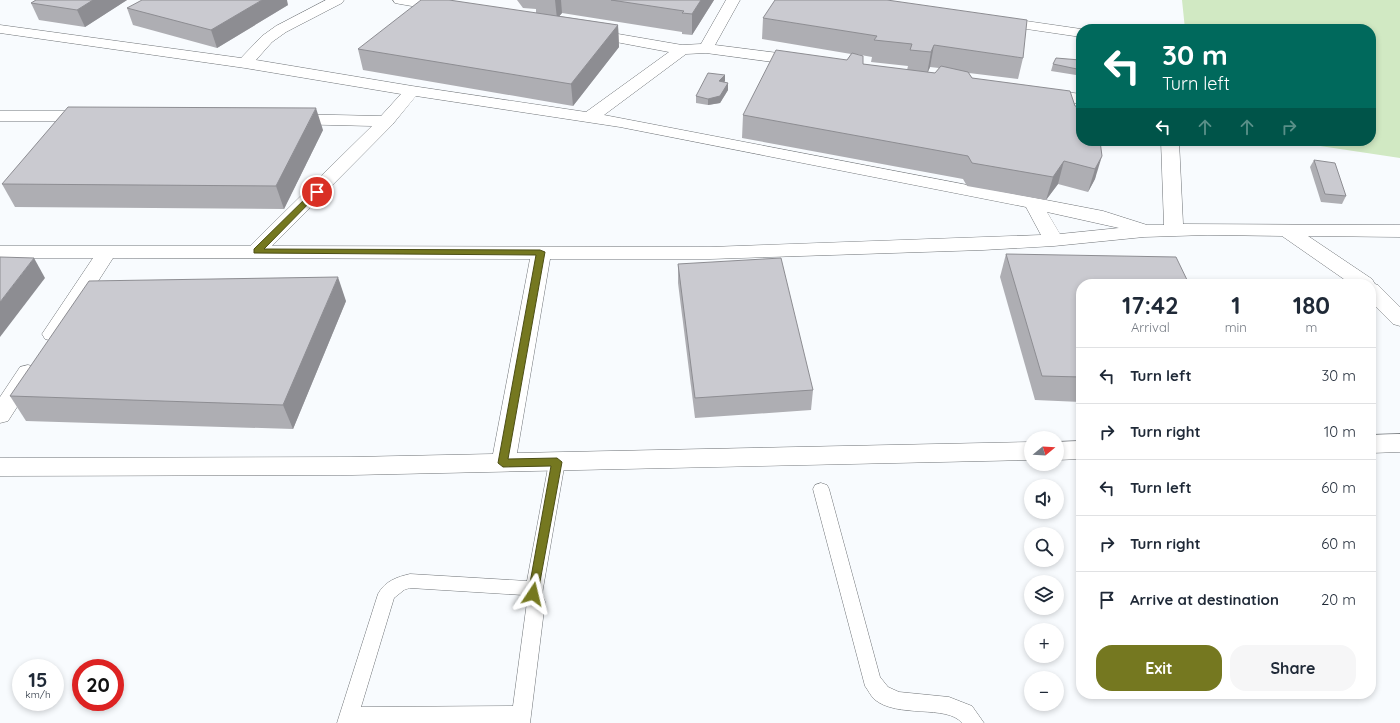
<!DOCTYPE html>
<html lang="en">
<head>
<meta charset="utf-8">
<style>
	:root { --surface:#fff; --page:#f6f6f7; --text:#1f2937; --muted:#747a83; --line:#e0e1e3; --accent:#757820 }
	body { margin:0; font-family:Quicksand,sans-serif; background:var(--page); color:var(--text); height:100vh; display:flex; flex-direction:column; font-size:15px; white-space:nowrap }
	* { box-sizing:border-box; margin:0 }
	p { font-size:13px; color:var(--muted) }
	.icon { flex:none; width:22px; height:22px; fill:none; stroke:currentColor; stroke-width:2; stroke-linecap:round; stroke-linejoin:round }
	.map { position:relative; flex:1; overflow:hidden }
	.details { position:absolute; left:1076px; top:279px; width:300px; height:420px; display:flex; flex-direction:column; background:var(--surface); border-radius:16px; box-shadow:0 2px 6px #0003 }
	.details>* { flex:none }
	.guide { position:absolute; left:1076px; top:24px; width:300px; height:122px; border-radius:16px; box-shadow:0 2px 6px #0003; background:#00695c; color:#fff; overflow:hidden }
	.needle { width:26px; rotate:72deg }
	.buttons { position:absolute; left:1024px; top:431px; display:grid; gap:8px }
	.buttons a { display:grid; place-items:center; width:40px; height:40px; border-radius:50%; background:var(--surface); box-shadow:0 2px 6px #0003; font-size:20px }
	.speed { position:absolute; left:12px; top:659px; display:flex; gap:8px; font-size:20px; font-weight:700; text-align:center }
	.speed>* { display:grid; place-content:center; width:52px; height:52px; border-radius:50%; background:var(--surface); box-shadow:0 2px 6px #0003; line-height:1 }
	.speed small { font-size:10px; font-weight:400 }
	.speed .limit { border:6px solid #d22; background:#fff; color:#111 }
	.pin { position:absolute; display:grid; place-items:center; width:34px; height:34px; color:#fff; margin:-17px; border:2px solid #fff; border-radius:50%; box-shadow:0 1px 4px #0007 }
	.me { position:absolute; width:44px; margin:-22px; rotate:10deg; stroke-linejoin:round; filter:drop-shadow(0 0 3px #0008) }
	.turn { display:flex; align-items:center; gap:14px; height:84px; padding:0 20px; font-size:18px }
	.turn .icon { width:52px; height:52px; stroke-width:2.5 }
	.turn b { display:block; font-size:28px; line-height:34px }
	.lanes { display:flex; align-items:center; height:38px; padding:0 20px; background:#0003; justify-content:center; gap:20px; direction:ltr }
	.lanes .off { opacity:.35 }
	.eta { display:flex; justify-content:space-evenly; align-items:center; height:68px; text-align:center }
	.eta b { font-size:24px; font-weight:700; line-height:28px }
	.primary-button { display:flex; gap:8px; margin-top:auto; padding:8px 20px }
	.primary-button a { flex:1; height:46px; border-radius:16px; background:var(--accent); color:#fff; font-size:16px; font-weight:700; line-height:46px; text-align:center }
	.primary-button a+a { background:var(--page); color:var(--text) }
	ul { padding:0; list-style:none }
	li { display:flex; align-items:center; gap:12px; height:56px; padding:0 20px; border-top:1px solid var(--line) }
	li div { flex:1 }
	li b { display:block; font-size:15px }
	li em { font-style:normal }
	.map>svg:first-child { display:block }
	.green { fill:#d1e9c3 }
	.lines { fill:none; stroke-linecap:round; stroke-linejoin:round }
	.lane-casing { stroke:#6f7377; stroke-width:1 }
	.street-casing { stroke:#6f7377; stroke-width:1 }
	.lane { fill:#fff; fill-rule:evenodd }
	.street { fill:#fff; fill-rule:evenodd }
	.wall { fill:#aeaeb3; fill-rule:evenodd }
	.shaded-wall { fill:#8d8d92 }
	.building { fill:#cacad0; stroke:#8d8d92 }
	.route { fill:#757820; stroke:#4c4e15 }
</style>
</head>
<body>
<div class="map">
<svg width="1400" height="723" viewBox="0 0 1400 723">
	<rect width="100%" height="100%" fill="#f8fbfe"/>
	<path class="green" d="M1182 0H1400V158L1287 141H1371V29H1185Z"/>
	<g class="lines">
		<g class="lane-casing">
			<g id="lane">
				<path d="M557 456 562 458 565 462 542 594 545 602 530 723H337L378 594C385 581 397 577 410 574L527 581 549 462 552 458ZM410 588 523 595 527 602 513 706 361 707 394 598 404 590Z"/>
				<path d="M821 483 827 485 829 489 880 677 888 687 899 692 949 697 972 706 984 723H962C947 704 897 719 874 699 871 696 868 690 865 686L813 489 815 485Z"/>
			</g>
		</g>
		<g class="street-casing">
			<g id="street">
				<path d="M326 0H344L342 3 286 32 272 42 256 60 412 86 586 112 669 52 584 36 582 33 584 30 589 29 682 45 701 44 726 0H740L715 45 802 56 807 58 810 61 807 64 802 66 706 53 686 54 604 115 1103 211 1147 225H1164L1161 141H1179L1183 224 1400 225V237L1308 236 1372 279 1375 284 1378 285 1400 307V326L1393 324 1371 302V284H1351L1282 236 1207 235 1144 237 1054 246 983 250 710 259H550L517 453 1031 442V460L352 475 0 476V458L352 457 493 454 530 259 113 258 61 339 53 341 45 339 42 334 93 258H0V246H250L372 126 289 124 283 123 281 119 283 115 289 114 381 116 401 94 245 68 0 33V25L241 58 262 36 276 26ZM416 96 620 127 1026 207 1041 235 710 247 272 246 392 125ZM1047 212 1119 228 1060 234Z"/>
				<path d="M393 0H425L452 5 454 8 452 11 447 12 400 4 395 3Z"/>
				<path d="M998 17 1081 29H1083H1081V37L993 24 991 21 993 18Z"/>
				<path d="M1043 89 1081 94V104L1037 97 1035 94 1037 91Z"/>
				<path d="M0 111H91L97 112 99 116 97 120 91 121H0Z"/>
				<path d="M28 365 36 367 39 373 8 421 0 423V397L20 367Z"/>
				<path d="M1400 434V452L1371 453V435Z"/>
				<path d="M1081 441V459L1057 460V442Z"/>
			</g>
		</g>
		<use href="#lane" class="lane"/>
		<use href="#street" class="street"/>
	</g>
	<g class="wall">
		<path d="M36 0H127L85 27 39 20 31 3Z"/>
		<path d="M517 0H714L692 35 682 34V32L562 13 559 16 618 25 619 47 573 106 363 70 358 49 536 13V9L523 8Z"/>
		<path d="M288 5 217 48 133 25 127 8Z"/>
		<path d="M763 18 1023 58 1018 79 969 73 972 78 1075 106 1100 141 1095 179 1088 192 1058 184 1046 200 967 186 963 179 742 138 743 115 847 60 851 54 762 39ZM855 54 872 57 871 62 908 66 907 70 863 64ZM930 67 939 68 935 73 928 72Z"/>
		<path d="M1080 60 1076 75 1051 71 1053 64Z"/>
		<path d="M725 75V81L724 82 728 90 720 103 708 105 696 103V96Z"/>
		<path d="M323 130 284 209 15 207 2 184Z"/>
		<path d="M1314 160 1346 196 1342 204 1321 202 1310 167Z"/>
		<path d="M1006 254 1081 284V402L1035 400 1000 277Z"/>
		<path d="M678 264 813 390 811 410 695 418 678 283Z"/>
		<path d="M346 301 293 429 26 421 10 396Z"/>
	</g>
	<g class="shaded-wall">
		<path d="M93 0H127L85 27 77 10Z"/>
		<path d="M262 0H287L288 5 217 48 211 30Z"/>
		<path d="M555 0H561L562 13 557 19Z"/>
		<path d="M701 0H714L692 35V14Z"/>
		<path d="M618 25 619 47 573 106 571 84Z"/>
		<path d="M934 45 930 67 927 74 931 52Z"/>
		<path d="M725 75V81L719 88V81Z"/>
		<path d="M728 83V90L720 103 708 105V99Z"/>
		<path d="M316 108 323 130 284 209 276 186Z"/>
		<path d="M1102 156 1095 179 1088 192 1095 169Z"/>
		<path d="M1064 161 1058 184 1046 200 1053 177Z"/>
		<path d="M34 258 45 278 0 337V302Z"/>
		<path d="M338 277 346 301 293 429 283 405Z"/>
	</g>
	<g class="building">
		<path d="M36 0H93L77 10 31 3Z"/>
		<path d="M142 0H262L211 30 127 8Z"/>
		<path d="M421 0H449L618 25 571 84 358 49Z"/>
		<path d="M611 0H701L692 14 682 13 684 11Z"/>
		<path d="M775 0H887L1027 20 1023 58 934 45 931 52 910 50 912 44 874 40 877 36 763 18Z"/>
		<path d="M776 50 847 60 852 53 863 56V64L935 73 941 66 968 72 972 78 1070 91 1075 106 1081 107V141H1100L1102 156 1095 169 1064 161 1053 177 972 163 968 156 743 115Z"/>
		<path d="M1056 58 1080 60 1077 69 1053 64Z"/>
		<path d="M708 73 725 75 719 81 728 83 720 96 708 99 696 96Z"/>
		<path d="M68 107 316 108 276 186 2 184Z"/>
		<path d="M1314 160 1335 163 1346 196 1325 194Z"/>
		<path d="M1006 254 1176 257 1189 284H1081V377L1042 376Z"/>
		<path d="M0 257 34 258 0 302Z"/>
		<path d="M781 258 813 390 695 398 678 264Z"/>
		<path d="M338 277 283 405 10 396 89 281Z"/>
	</g>
	<path class="route" d="M314 190 320 192 264 249 540 250 545 252 508 459 557 458 562 462 537 598 533 599 529 598 528 594 551 466 503 467 498 463 536 255 254 253V249Z"/>
</svg>
<div class="buttons">
<a><svg class="needle" viewBox="-14 -14 28 28"><path d="M0-13l5 13h-10z" fill="#e53935"/><path d="M0 13l5-13h-10z" fill="#747a83"/></svg></a>
<a><svg class="icon" aria-label="sound" viewBox="0 0 24 24"><path d="M4 9h4l5-4v14l-5-4H4zM17 9q2 3 0 6"/></svg></a>
<a><svg class="icon" aria-label="search" viewBox="0 0 24 24"><circle cx="10" cy="10" r="6"/><path d="M15 15l6 6"/></svg></a>
<a><svg class="icon" aria-label="layers" viewBox="0 0 24 24"><path d="M12 4l9 5-9 5-9-5zM3 14l9 5 9-5"/></svg></a>
<a>+</a>
<a>−</a>
</div>
<div class="speed"><div>15<small>km/h</small></div><div class="limit">20</div></div>
<div class="pin" style="left:317px;top:192px;background:#d93025"><svg class="icon" aria-label="arrive" viewBox="0 0 24 24"><path d="M6 21V4h12l-3 4 3 4H6"/></svg></div>
<svg class="me" style="left:533px;top:594px" viewBox="-20 -20 40 40"><path d="M0-17L14 15 0 8-14 15z" fill="#757820" stroke="#fff" stroke-width="4"/></svg>
<div class="guide">
<div class="turn"><svg class="icon" aria-label="left" viewBox="0 0 24 24"><path d="M17 20v-9H6M10 6l-5 5 5 5"/></svg><div><b>30 m</b>Turn left</div></div>
<div class="lanes"><svg class="icon" aria-label="left" viewBox="0 0 24 24"><path d="M17 20v-9H6M10 6l-5 5 5 5"/></svg><svg class="icon off" aria-label="ahead" viewBox="0 0 24 24"><path d="M12 20V5M6 11l6-6 6 6"/></svg><svg class="icon off" aria-label="ahead" viewBox="0 0 24 24"><path d="M12 20V5M6 11l6-6 6 6"/></svg><svg class="icon off" aria-label="right" viewBox="0 0 24 24"><path d="M7 20v-9h11M14 6l5 5-5 5"/></svg></div>
</div>
<section class="details">
<div class="eta">
<div><b>17:42</b><p>Arrival</p></div>
<div><b>1</b><p>min</p></div>
<div><b>180</b><p>m</p></div>
</div>
<ul>
<li><svg class="icon" aria-label="left" viewBox="0 0 24 24"><path d="M17 20v-9H6M10 6l-5 5 5 5"/></svg><div><b>Turn left</b></div><em>30 m</em></li>
<li><svg class="icon" aria-label="right" viewBox="0 0 24 24"><path d="M7 20v-9h11M14 6l5 5-5 5"/></svg><div><b>Turn right</b></div><em>10 m</em></li>
<li><svg class="icon" aria-label="left" viewBox="0 0 24 24"><path d="M17 20v-9H6M10 6l-5 5 5 5"/></svg><div><b>Turn left</b></div><em>60 m</em></li>
<li><svg class="icon" aria-label="right" viewBox="0 0 24 24"><path d="M7 20v-9h11M14 6l5 5-5 5"/></svg><div><b>Turn right</b></div><em>60 m</em></li>
<li><svg class="icon" aria-label="arrive" viewBox="0 0 24 24"><path d="M6 21V4h12l-3 4 3 4H6"/></svg><div><b>Arrive at destination</b></div><em>20 m</em></li>
</ul>
<div class="primary-button"><a>Exit</a><a>Share</a></div>
</section>
</div>
</body>
</html>
